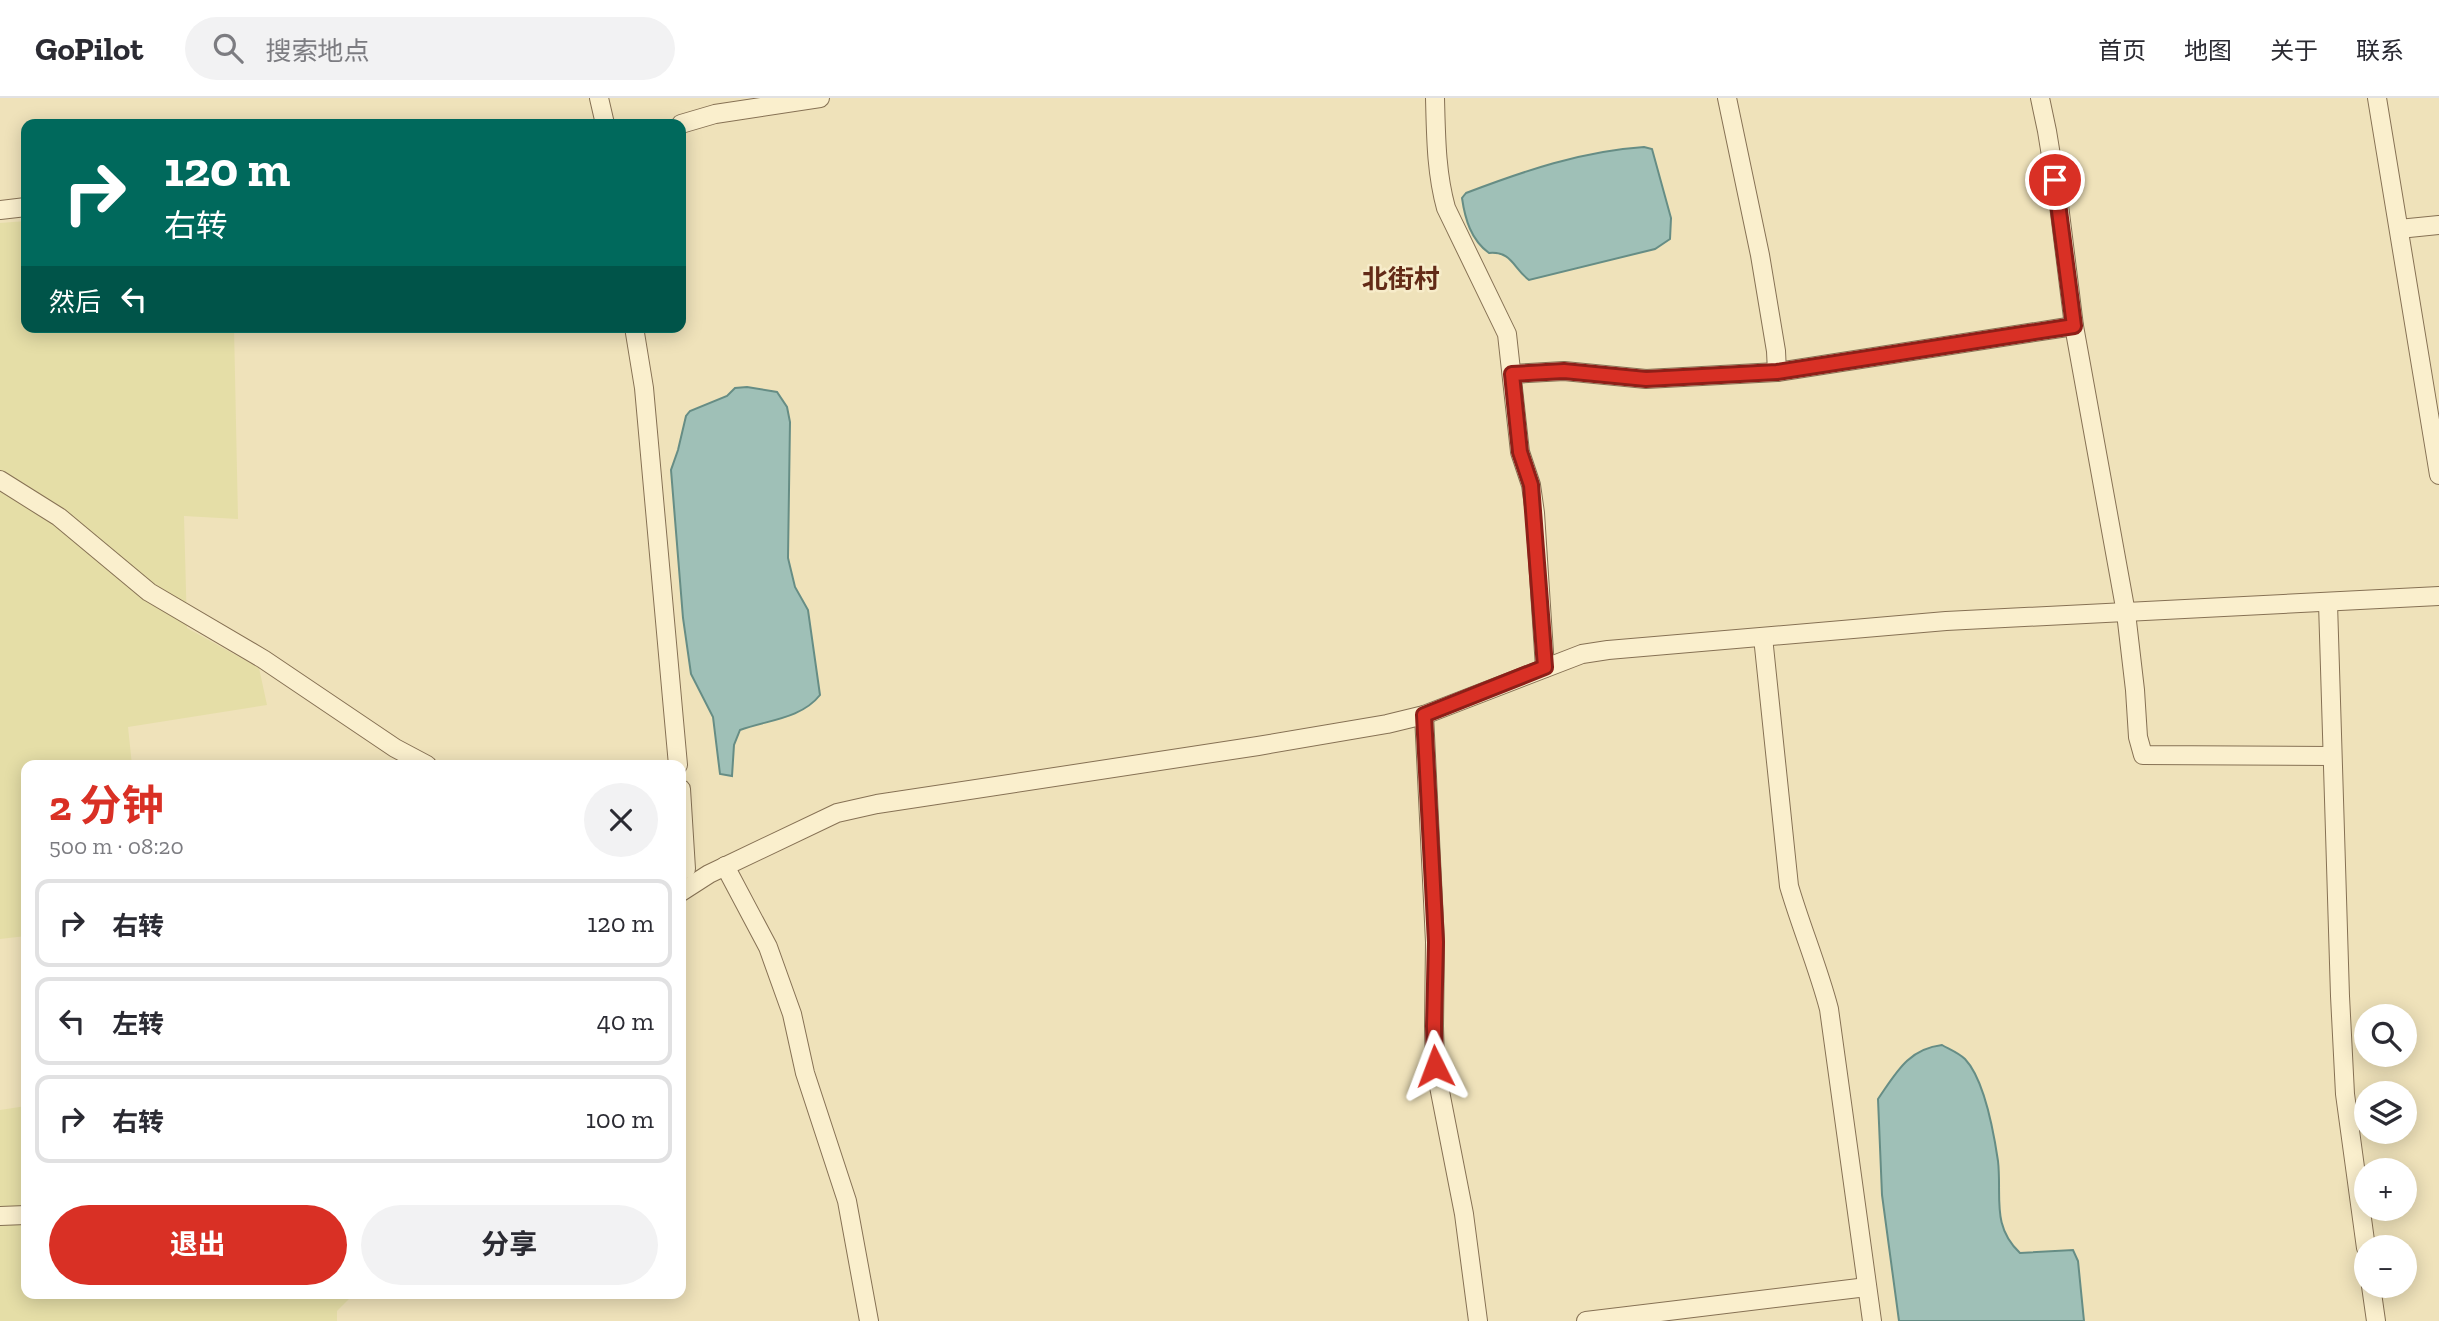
<!DOCTYPE html>
<html lang="zh">
<head>
<meta charset="utf-8">
<style>
	:root { --surface:#fff; --page:#f2f2f3; --text:#2b2b33; --muted:#7c7c81; --line:#e1e1e2; --accent:#d93025 }
	body { margin:0; font-family:"Zilla Slab","Noto Sans SC",serif; background:var(--page); color:var(--text); height:100vh; display:flex; flex-direction:column; font-size:26px; white-space:nowrap }
	* { box-sizing:border-box; margin:0 }
	p { font-size:23px; color:var(--muted) }
	.icon { flex:none; width:38px; height:38px; fill:none; stroke:currentColor; stroke-width:2; stroke-linecap:round; stroke-linejoin:round }
	.map { position:relative; flex:1; overflow:hidden }
	.side { position:absolute; left:21px; top:662px; width:665px; height:539px; display:flex; flex-direction:column; background:var(--surface); border-radius:14px; box-shadow:0 4px 18px #0003 }
	.side>* { flex:none }
	.guide { position:absolute; left:21px; top:21px; width:665px; height:214px; border-radius:14px; box-shadow:0 4px 18px #0003; background:#00695c; color:#fff; overflow:hidden }
	.buttons { position:absolute; left:2354px; top:906px; display:grid; gap:14px }
	.buttons a { display:grid; place-items:center; width:63px; height:63px; border-radius:50%; background:var(--surface); box-shadow:0 4px 18px #0003; font-size:35px }
	.pin { position:absolute; display:grid; place-items:center; width:60px; height:60px; color:#fff; margin:-30px; border:4px solid #fff; border-radius:50%; box-shadow:0 2px 7px #0007 }
	.me { position:absolute; width:77px; margin:-38px; rotate:357deg; stroke-linejoin:round; filter:drop-shadow(0 0 5px #0008) }
	.turn { display:flex; align-items:center; gap:24px; height:147px; padding:0 28px; font-size:32px }
	.turn .icon { width:91px; height:91px; stroke-width:2.5 }
	.turn b { display:block; font-size:49px; line-height:60px }
	.then { display:flex; align-items:center; height:66px; padding:0 28px; background:#0003; gap:14px; font-size:26px }
	.round { display:grid; place-items:center; flex:none; width:74px; height:74px; border-radius:37px; background:var(--page) }
	.headline { display:flex; align-items:center; justify-content:space-between; height:119px; padding:0 28px }
	h1 { font-size:42px; font-weight:700; line-height:52px; color:var(--accent) }
	.cta { display:flex; gap:14px; margin-top:auto; padding:14px 28px }
	.cta a { flex:1; height:80px; border-radius:42px; background:var(--accent); color:#fff; font-size:28px; font-weight:700; line-height:80px; text-align:center }
	.cta a+a { background:var(--page); color:var(--text) }
	ul { padding:0; list-style:none }
	li { display:flex; align-items:center; gap:21px; height:88px; margin:0 14px 10px; padding:0 14px; border:4px solid var(--line); border-radius:14px }
	li div { flex:1 }
	li b { display:block; font-size:26px }
	li em { font-style:normal }
	header { display:flex; align-items:center; gap:42px; box-sizing:border-box; height:98px; padding:0 35px; background:var(--surface); border-bottom:2px solid var(--line) }
	header strong { font-size:33px }
	nav { display:flex; gap:38px; margin-inline-start:auto; font-size:24px }
	.search { width:490px; height:63px; background:var(--page); display:flex; align-items:center; gap:18px; box-sizing:border-box; padding:0 24px; border-radius:38px; color:var(--muted); font-size:26px }
	.map>svg:first-child { display:block }
	.farmland { fill:#e5dea7 }
	.water { fill:#9fc0b7; stroke:#668d85; stroke-width:2 }
	.lines { fill:none; stroke-linecap:round; stroke-linejoin:round }
	.minor-casing { stroke:#867154; stroke-width:20 }
	.minor { stroke:#faefcd; stroke-width:18 }
	.route-casing { stroke:#8d1f18; stroke-width:18 }
	.route { stroke:#d93025; stroke-width:12 }
	.labels { text-anchor:middle; stroke-width:5; stroke-linejoin:round; paint-order:stroke }
	.quarter-label { font-size:26px; font-weight:bold; fill:#632a17; stroke:#f7ecca }
</style>
</head>
<body>
<header>
<strong>GoPilot</strong>
<div class="search"><svg class="icon" aria-label="search" viewBox="0 0 24 24"><circle cx="10" cy="10" r="6"/><path d="M15 15l6 6"/></svg>搜索地点</div>
<nav><a>首页</a><a>地图</a><a>关于</a><a>联系</a></nav>
</header>
<div class="map">
<svg width="2439" height="1223" viewBox="0 0 2439 1223">
	<rect width="100%" height="100%" fill="#efe2ba"/>
	<g class="farmland">
		<path d="M26 123V229H234L238 421 184 418 187 530 259 570 267 607 128 629 132 667H26V838L0 841V125Z"/>
		<path d="M26 1008V1195H355L337 1213V1223H0V1012Z"/>
	</g>
	<g class="water">
		<path d="M1644 49 1652 51 1671 120 1670 141 1655 151 1529 182C1513 170 1512 153 1489 155 1471 142 1465 121 1462 100L1466 95C1524 73 1582 53 1644 49Z"/>
		<path d="M747 289 777 294 787 309 790 324 788 460 795 489 808 512 820 597C801 621 767 622 740 632L734 647 732 678 720 676 713 619 691 576 683 520 671 372 678 352 686 318 690 313 727 298 735 290Z"/>
		<path d="M1942 947C1949 951 1959 955 1965 961 1984 981 1994 1036 1998 1063 2002 1098 1991 1128 2020 1155L2073 1152 2078 1163 2084 1223H1899L1882 1097 1878 1001C1896 975 1908 951 1942 947Z"/>
	</g>
	<g class="lines">
		<g class="minor-casing">
			<g id="minor">
				<path d="M599 0 605 26"/>
				<path d="M1435 0C1436 37 1436 74 1446 110L1507 236 1520 354 1531 387 1535 415 1545 570"/>
				<path d="M1727 0 1760 157 1776 253 1777 274"/>
				<path d="M2040 0 2047 33 2059 107 2074 228 2126 515 2135 592 2138 639 2143 657 2332 658"/>
				<path d="M2377 0 2439 377"/>
				<path d="M681 26 715 16 820 0"/>
				<path d="M0 112 26 109"/>
				<path d="M2399 131 2439 127"/>
				<path d="M634 229 644 290 678 667"/>
				<path d="M1512 276 1564 273 1646 281 1777 274 2074 228"/>
				<path d="M0 382 59 419 149 494 263 561 395 650 427 667"/>
				<path d="M2328 505 2340 898 2345 996 2366 1150"/>
				<path d="M1763 539 1789 788C1801 829 1818 869 1829 911L1872 1223"/>
				<path d="M1424 617 1435 844 1434 928 1435 968 1464 1116 1478 1223"/>
				<path d="M681 691 686 771"/>
				<path d="M725 768 768 849 792 916 805 975 847 1103 869 1223"/>
				<path d="M681 794 709 776 837 715 877 706 1258 648 1387 626 1424 617 1582 556 1608 552 1946 523 2439 498"/>
				<path d="M0 1118 26 1117"/>
				<path d="M2371 1188 2376 1223"/>
				<path d="M1586 1223 1867 1189"/>
			</g>
		</g>
		<use href="#minor" class="minor"/>
	</g>
	<g class="lines">
		<g class="route-casing">
			<path id="route" d="M1435 968 1434 928 1436 844 1424 617 1545 569 1531 387 1520 354 1512 276 1564 273 1646 281 1777 274 2074 228 2055 82"/>
		</g>
		<use href="#route" class="route"/>
	</g>
	<g class="labels">
		<g class="quarter-label">
			<text x="1401" y="190">北街村</text>
		</g>
	</g>
</svg>
<div class="buttons">
<a><svg class="icon" aria-label="search" viewBox="0 0 24 24"><circle cx="10" cy="10" r="6"/><path d="M15 15l6 6"/></svg></a>
<a><svg class="icon" aria-label="layers" viewBox="0 0 24 24"><path d="M12 4l9 5-9 5-9-5zM3 14l9 5 9-5"/></svg></a>
<a>+</a>
<a>−</a>
</div>
<div class="pin" style="left:2055px;top:82px;background:#d93025"><svg class="icon" aria-label="arrive" viewBox="0 0 24 24"><path d="M6 21V4h12l-3 4 3 4H6"/></svg></div>
<svg class="me" style="left:1435px;top:968px" viewBox="-20 -20 40 40"><path d="M0-17L14 15 0 8-14 15z" fill="#d93025" stroke="#fff" stroke-width="4"/></svg>
<div class="guide">
<div class="turn"><svg class="icon" aria-label="right" viewBox="0 0 24 24"><path d="M7 20v-9h11M14 6l5 5-5 5"/></svg><div><b>120 m</b>右转</div></div>
<div class="then">然后<svg class="icon" aria-label="left" viewBox="0 0 24 24"><path d="M17 20v-9H6M10 6l-5 5 5 5"/></svg></div>
</div>
<section class="side">
<div class="headline"><div><h1>2 分钟</h1><p>500 m · 08:20</p></div><a class="round"><svg class="icon" aria-label="close" viewBox="0 0 24 24"><path d="M6 6l12 12M18 6L6 18"/></svg></a></div>
<ul>
<li><svg class="icon" aria-label="right" viewBox="0 0 24 24"><path d="M7 20v-9h11M14 6l5 5-5 5"/></svg><div><b>右转</b></div><em>120 m</em></li>
<li><svg class="icon" aria-label="left" viewBox="0 0 24 24"><path d="M17 20v-9H6M10 6l-5 5 5 5"/></svg><div><b>左转</b></div><em>40 m</em></li>
<li><svg class="icon" aria-label="right" viewBox="0 0 24 24"><path d="M7 20v-9h11M14 6l5 5-5 5"/></svg><div><b>右转</b></div><em>100 m</em></li>
</ul>
<div class="cta"><a>退出</a><a>分享</a></div>
</section>
</div>
</body>
</html>
